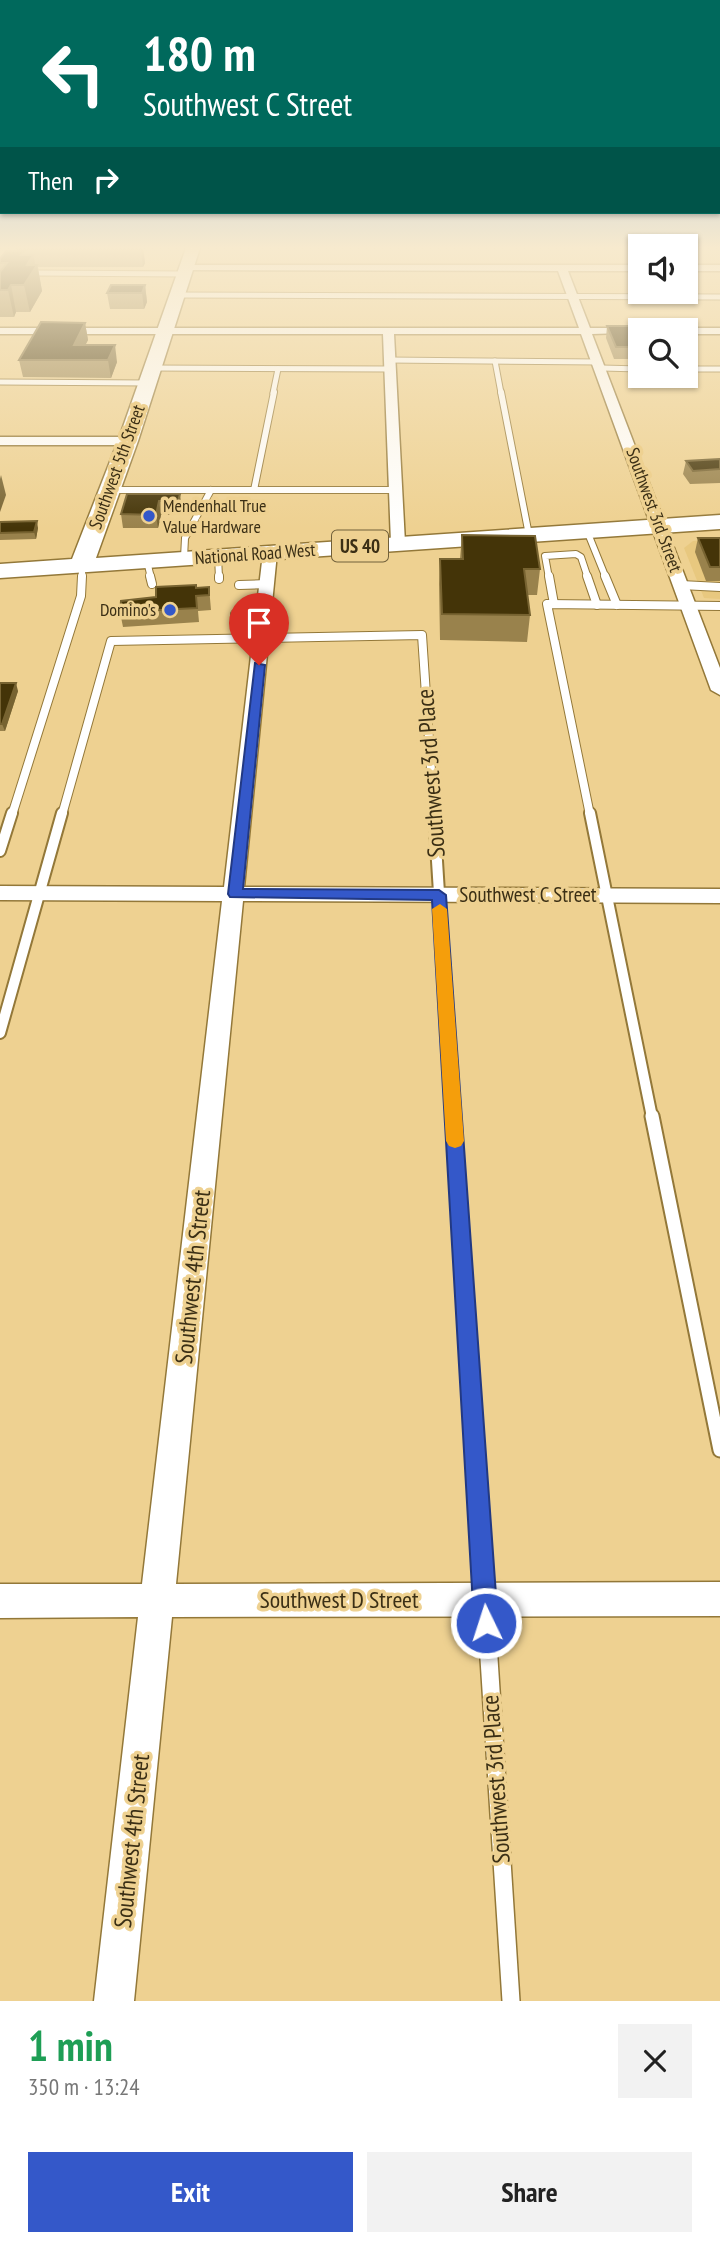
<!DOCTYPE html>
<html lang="en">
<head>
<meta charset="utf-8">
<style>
	:root { --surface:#fff; --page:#f2f2f2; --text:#222; --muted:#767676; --accent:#3458c9 }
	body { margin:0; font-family:"PT Sans Narrow",sans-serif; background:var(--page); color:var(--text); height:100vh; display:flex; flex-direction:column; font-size:26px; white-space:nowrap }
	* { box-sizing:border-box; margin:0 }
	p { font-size:23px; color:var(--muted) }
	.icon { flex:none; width:38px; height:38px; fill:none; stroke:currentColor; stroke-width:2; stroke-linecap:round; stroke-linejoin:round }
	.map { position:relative; height:2001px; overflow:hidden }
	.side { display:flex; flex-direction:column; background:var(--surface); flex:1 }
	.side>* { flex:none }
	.banner { position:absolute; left:0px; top:0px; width:721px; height:214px; box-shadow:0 2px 5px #0004; background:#00695c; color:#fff; overflow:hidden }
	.fabs { position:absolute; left:628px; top:234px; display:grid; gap:14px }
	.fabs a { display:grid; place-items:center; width:70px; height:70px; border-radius:0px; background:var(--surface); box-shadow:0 2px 5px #0004; font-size:35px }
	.pin { position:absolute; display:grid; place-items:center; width:60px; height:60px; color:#fff; margin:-72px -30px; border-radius:50% 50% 50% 0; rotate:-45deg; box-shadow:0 0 7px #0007 }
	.pin .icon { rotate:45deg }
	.me { position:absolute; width:77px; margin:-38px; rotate:356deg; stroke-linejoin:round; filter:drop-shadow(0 0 5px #0008) }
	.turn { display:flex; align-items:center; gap:24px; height:147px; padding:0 28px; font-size:32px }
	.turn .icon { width:91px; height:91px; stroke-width:2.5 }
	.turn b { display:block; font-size:49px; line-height:60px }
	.then { display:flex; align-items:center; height:66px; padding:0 28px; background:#0003; gap:14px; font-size:26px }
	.round { display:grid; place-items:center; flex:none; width:74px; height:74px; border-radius:0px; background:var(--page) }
	.headline { display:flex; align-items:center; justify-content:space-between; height:119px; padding:0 28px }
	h1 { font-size:42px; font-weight:700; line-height:52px; color:#1e9e55 }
	.primary-button { display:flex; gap:14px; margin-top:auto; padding:14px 28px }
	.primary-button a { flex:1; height:80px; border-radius:0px; background:var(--accent); color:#fff; font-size:28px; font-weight:700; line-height:80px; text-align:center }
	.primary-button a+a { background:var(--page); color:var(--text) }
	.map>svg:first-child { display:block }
	.built { fill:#e8c87f }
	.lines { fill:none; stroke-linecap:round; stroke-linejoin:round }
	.lane-far5-casing { stroke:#937839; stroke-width:7 }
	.lane-far4-casing { stroke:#937839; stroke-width:8 }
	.lane-far3-casing { stroke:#937839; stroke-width:10 }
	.lane-far2-casing { stroke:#937839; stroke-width:14 }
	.lane-far1-casing { stroke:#937839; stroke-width:17 }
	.lane-casing { stroke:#937839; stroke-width:20 }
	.street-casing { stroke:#937839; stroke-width:3 }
	.primary-casing { stroke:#937839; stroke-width:3 }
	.lane-far5 { stroke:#fff; stroke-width:5 }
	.lane-far4 { stroke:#fff; stroke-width:6 }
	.lane-far3 { stroke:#fff; stroke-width:8 }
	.lane-far2 { stroke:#fff; stroke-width:10 }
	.lane-far1 { stroke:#fff; stroke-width:13 }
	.lane { stroke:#fff; stroke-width:17 }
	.street { fill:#fff; fill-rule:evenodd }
	.primary { fill:#fff; fill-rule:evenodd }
	.wall { fill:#99824c }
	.shaded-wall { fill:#776331 }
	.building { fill:#443408; stroke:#776331; stroke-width:2 }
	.route { fill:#3458c9; stroke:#223983; stroke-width:2 }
	.slow { fill:#f59e0b }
	.poi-dot { fill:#3458c9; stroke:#eed191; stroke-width:2.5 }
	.labels { text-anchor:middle; stroke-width:7; stroke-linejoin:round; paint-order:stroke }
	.far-street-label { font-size:18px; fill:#3b2f15; stroke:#eed191 }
	.far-poi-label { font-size:18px; fill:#3b2f15; stroke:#eed191; text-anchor:start }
	.shield { fill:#eed191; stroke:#71603a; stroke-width:2 }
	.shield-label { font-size:19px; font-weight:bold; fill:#3b2f15 }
	.street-label { font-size:21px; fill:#3b2f15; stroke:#eed191 }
	.near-street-label { font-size:24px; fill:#3b2f15; stroke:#eed191 }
</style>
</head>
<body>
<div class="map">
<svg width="720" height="2001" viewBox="0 0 720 2001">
	<rect width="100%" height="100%" fill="#eed191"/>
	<path class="built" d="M720 539V599L704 598 684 548 693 541Z"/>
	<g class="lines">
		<g class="lane-far5-casing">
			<g id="lane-far5">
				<path d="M37 273 183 274"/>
				<path d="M176 295 720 297"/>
				<path d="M389 360 599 362"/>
				<path d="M495 361 501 393"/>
				<path d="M152 368 390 369"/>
				<path d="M602 368 640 369"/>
				<path d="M686 369H720"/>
				<path d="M0 382 147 383"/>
				<path d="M273 393 278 369"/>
			</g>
		</g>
		<g class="lane-far4-casing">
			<g id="lane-far4">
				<path d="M501 392 529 535"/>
				<path d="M110 490H395"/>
				<path d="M254 490 274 392"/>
				<path d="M587 531 606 578"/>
				<path d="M218 556 219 578"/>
				<path d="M184 558 185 538 211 490"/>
				<path d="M147 561 151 578"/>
				<path d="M82 578V564"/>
				<path d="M549 578 545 556 576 554 581 557 588 578"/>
			</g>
		</g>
		<g class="lane-far3-casing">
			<g id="lane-far3">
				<path d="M150 576 152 584"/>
				<path d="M219 576V579"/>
				<path d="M549 576 554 604"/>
				<path d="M587 576 597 605"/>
				<path d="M605 576 617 605"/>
				<path d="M239 585 267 584"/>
				<path d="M681 585 720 587"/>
				<path d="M235 614 265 612"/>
				<path d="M12 815 81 596 82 576"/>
				<path d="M62 815 111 641 422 635 434 815"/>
				<path d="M590 815 547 604 720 606"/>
			</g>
		</g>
		<g class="lane-far2-casing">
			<g id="lane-far2">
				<path d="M434 813 453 1117"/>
				<path d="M590 813 652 1117"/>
				<path d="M0 851 12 813"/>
				<path d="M0 1033 62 813"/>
			</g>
		</g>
		<g class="lane-far1-casing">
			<g id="lane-far1">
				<path d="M453 1116 479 1505"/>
				<path d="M652 1116 720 1450"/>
			</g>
		</g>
		<g class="lane-casing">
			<path id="lane" d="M479 1503 511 2001"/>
		</g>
		<g class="street-casing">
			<g id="street">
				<path d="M182 265H640V271H568L590 328H720V334H686V331L592 334 720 668V695L711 690 581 334H394L405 543 398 547 391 543 383 334H0V328H579L558 271 185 270 182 269Z"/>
				<rect x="686" y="265" width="34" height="6"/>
				<path d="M0 437H128L134 441 128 445H0Z"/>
				<path d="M270 549 277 553 244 887 720 889V903L243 901 176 1584 720 1582V1616L172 1617 134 2001H94L138 1617 0 1618V1584H142L222 901 0 900V886L224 887 263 553Z"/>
			</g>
		</g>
		<g class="primary-casing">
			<path id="primary" d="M186 248H200L138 441 96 558 720 515V529L0 578V564L72 559 118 441Z"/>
		</g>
		<use href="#lane-far5" class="lane-far5"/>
		<use href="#lane-far4" class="lane-far4"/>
		<use href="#lane-far3" class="lane-far3"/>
		<use href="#lane-far2" class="lane-far2"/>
		<use href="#lane-far1" class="lane-far1"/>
		<use href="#lane" class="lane"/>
		<use href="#street" class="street"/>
		<use href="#primary" class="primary"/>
	</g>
	<g class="wall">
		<path d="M16 248H143L145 263 143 267H38L42 291 30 312H16L14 317H0V259L17 251Z"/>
		<path d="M145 285 147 302 144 309H110L107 293Z"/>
		<path d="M85 323 88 340 85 345 117 362 111 378 23 377 19 360Z"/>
		<path d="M607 326 640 338V359H614L606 338Z"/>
		<path d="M720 459V483L690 484 683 474 686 461Z"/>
		<path d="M180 494 181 508 180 515H161L158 528H123L121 514Z"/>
		<path d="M0 522 38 528 36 539 0 540Z"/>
		<path d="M462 535 540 569 537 595H527L530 615 527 642 440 640 439 584 440 559H460Z"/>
		<path d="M698 538H720V581H706L695 552Z"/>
		<path d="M209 587 211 610 198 611 199 622 123 627 120 612 156 597 196 588Z"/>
		<path d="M0 683 18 691 5 731H0Z"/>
	</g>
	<g class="shaded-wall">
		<path d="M141 248H143L145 263 143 267Z"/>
		<path d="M33 255 36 267 37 265 42 291 30 312 24 285 27 265Z"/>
		<path d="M11 285 16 312 14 317 8 290Z"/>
		<path d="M145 285 147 302 144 309 142 293Z"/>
		<path d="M85 323 88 340 78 360 74 345Z"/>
		<path d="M115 345 117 362 111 378 108 360Z"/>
		<path d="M1 475 6 495 0 512V479Z"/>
		<path d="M180 494 181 508 180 515 178 501Z"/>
		<path d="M159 501 161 515 158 528 156 515Z"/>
		<path d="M37 521 38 528 36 539 34 532Z"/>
		<path d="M16 683 18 691 5 731 2 724Z"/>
	</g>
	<g class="building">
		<path d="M6 251H24L21 255H33L27 265H37L24 285H11L8 290H0V272L7 263H0V259Z"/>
		<path d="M111 285H145L142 293H107Z"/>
		<path d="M41 322 85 323 74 345H115L108 360H19Z"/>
		<path d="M607 326H635L640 338V347H616Z"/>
		<path d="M720 459V469L693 471 686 461Z"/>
		<path d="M127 494H180L178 501H159L156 515 121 514Z"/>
		<path d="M37 521 34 532 0 533V522Z"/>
		<path d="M462 535 535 536 540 569H524L530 615 442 614 440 559H463Z"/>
		<path d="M698 538H720V567H710Z"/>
		<path d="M196 585V588L209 587V595L196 596 197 608 120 612 121 601 156 597V587Z"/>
		<path d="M0 683H16L2 724H0Z"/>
	</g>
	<linearGradient id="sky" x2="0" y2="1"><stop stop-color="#85b2ec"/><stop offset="0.47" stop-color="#f7eace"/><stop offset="1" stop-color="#f7eace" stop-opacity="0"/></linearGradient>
	<rect width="720" height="528" fill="url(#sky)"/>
	<path class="route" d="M255 663 265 665 243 889 439 890 446 895 498 1623 495 1632 486 1635 478 1632 474 1623 432 900 230 897 228 894Z"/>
	<path class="slow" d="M440 904 447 909 464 1141 461 1146 455 1148 449 1146 446 1141 432 909Z"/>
	<g class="poi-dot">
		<circle cx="149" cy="516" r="7"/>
		<circle cx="170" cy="610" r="7"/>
	</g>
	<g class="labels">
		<g class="far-street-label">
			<text transform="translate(117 467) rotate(-70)" y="6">Southwest 5th Street</text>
			<text transform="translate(654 510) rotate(70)" y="6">Southwest 3rd Street</text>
			<text transform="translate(255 554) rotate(-4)" y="6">National Road West</text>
		</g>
		<g class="far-poi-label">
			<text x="163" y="512">Mendenhall True<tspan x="163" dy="21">Value Hardware</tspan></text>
			<text x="156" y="616" text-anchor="end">Domino's</text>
		</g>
		<rect class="shield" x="332" y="530.5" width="56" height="31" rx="5"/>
		<g class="shield-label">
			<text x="360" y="553">US 40</text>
		</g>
		<g class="street-label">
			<text x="528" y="902">Southwest C Street</text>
		</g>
		<g class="near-street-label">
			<text transform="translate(431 773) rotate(-94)" y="8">Southwest 3rd Place</text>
			<text transform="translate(193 1277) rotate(-84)" y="8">Southwest 4th Street</text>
			<text x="339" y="1608">Southwest D Street</text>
			<text transform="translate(496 1779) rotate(-94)" y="8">Southwest 3rd Place</text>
			<text transform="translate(132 1841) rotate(-84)" y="8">Southwest 4th Street</text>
		</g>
	</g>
</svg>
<div class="fabs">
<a><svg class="icon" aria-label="sound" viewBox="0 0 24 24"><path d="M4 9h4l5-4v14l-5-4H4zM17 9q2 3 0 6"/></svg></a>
<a><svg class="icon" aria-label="search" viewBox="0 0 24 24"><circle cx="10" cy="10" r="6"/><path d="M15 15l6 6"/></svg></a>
</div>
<div class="pin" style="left:259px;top:665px;background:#d93025"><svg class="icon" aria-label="arrive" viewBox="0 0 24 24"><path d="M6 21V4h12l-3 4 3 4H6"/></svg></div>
<svg class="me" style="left:486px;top:1623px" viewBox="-20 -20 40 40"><circle r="17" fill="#3458c9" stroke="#fff" stroke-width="3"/><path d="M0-11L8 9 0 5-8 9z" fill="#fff"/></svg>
<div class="banner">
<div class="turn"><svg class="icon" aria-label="left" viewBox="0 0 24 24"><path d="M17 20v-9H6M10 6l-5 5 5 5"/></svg><div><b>180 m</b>Southwest C Street</div></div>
<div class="then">Then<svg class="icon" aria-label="right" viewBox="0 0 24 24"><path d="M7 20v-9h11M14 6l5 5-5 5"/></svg></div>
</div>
</div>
<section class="side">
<div class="headline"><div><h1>1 min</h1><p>350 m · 13:24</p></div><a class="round"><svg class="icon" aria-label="close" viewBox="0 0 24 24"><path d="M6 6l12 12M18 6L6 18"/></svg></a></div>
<div class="primary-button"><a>Exit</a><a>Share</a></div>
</section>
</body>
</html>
